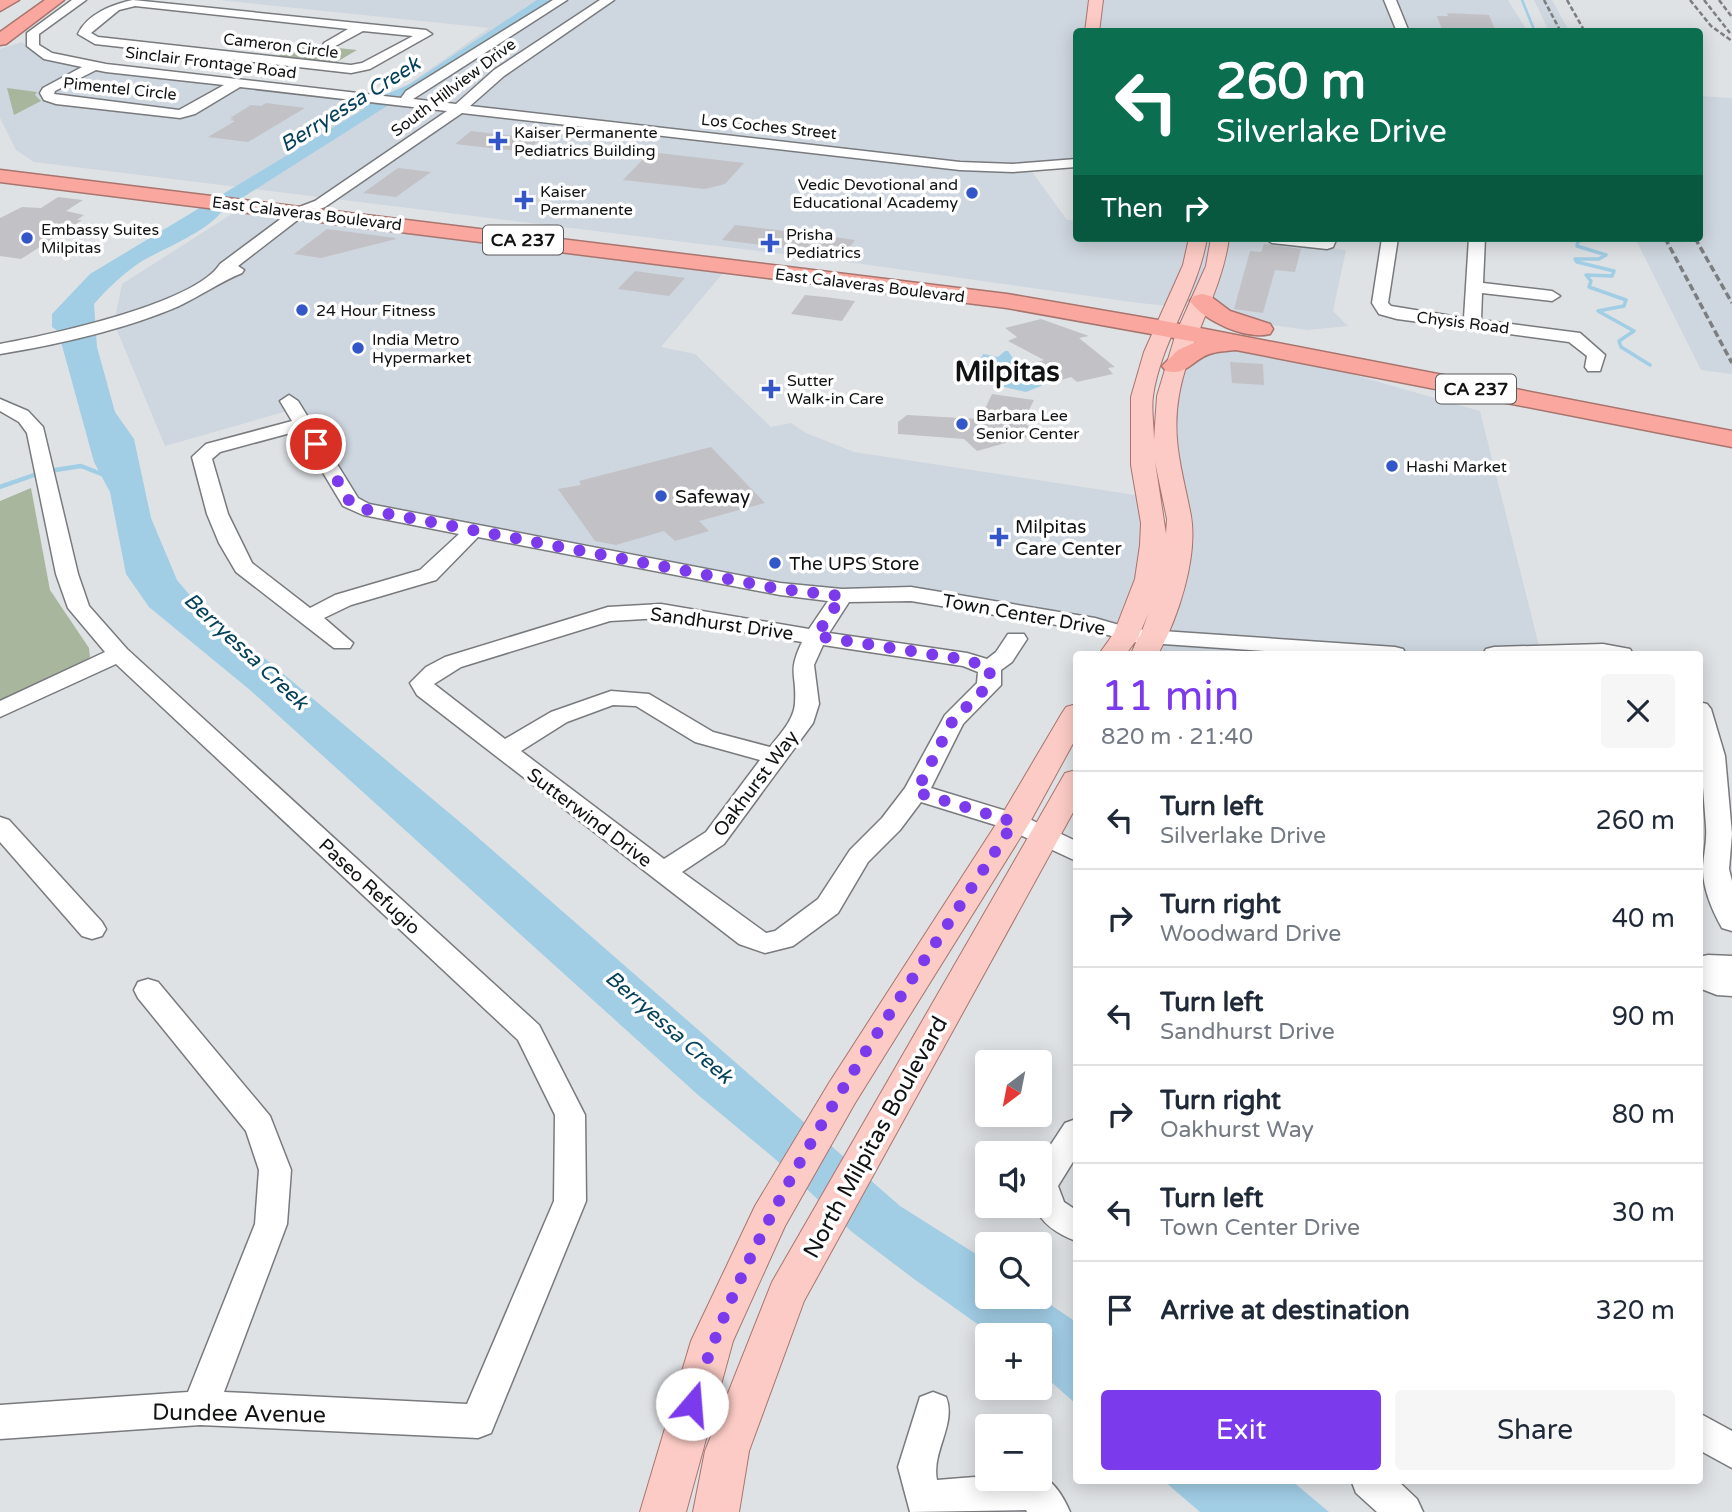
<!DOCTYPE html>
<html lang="en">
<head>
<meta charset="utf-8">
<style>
	:root { --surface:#fff; --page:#f6f6f7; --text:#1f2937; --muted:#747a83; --line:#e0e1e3; --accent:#7c3aed }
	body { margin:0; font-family:"Varela Round",sans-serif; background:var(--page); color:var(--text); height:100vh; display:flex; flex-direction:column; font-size:26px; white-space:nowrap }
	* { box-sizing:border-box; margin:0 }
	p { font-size:23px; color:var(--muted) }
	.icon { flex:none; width:38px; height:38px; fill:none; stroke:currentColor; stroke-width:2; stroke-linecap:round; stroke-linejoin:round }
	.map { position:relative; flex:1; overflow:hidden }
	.sheet { position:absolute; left:1073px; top:651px; width:630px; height:833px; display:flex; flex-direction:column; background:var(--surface); border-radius:7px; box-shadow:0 4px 18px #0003 }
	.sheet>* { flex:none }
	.top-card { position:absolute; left:1073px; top:28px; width:630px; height:214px; border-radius:7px; box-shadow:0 4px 18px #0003; background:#0b6e4f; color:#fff; overflow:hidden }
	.needle { width:46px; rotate:212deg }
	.buttons { position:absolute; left:975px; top:1050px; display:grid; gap:14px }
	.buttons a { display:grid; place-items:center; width:77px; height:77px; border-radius:7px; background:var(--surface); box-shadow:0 4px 18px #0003; font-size:35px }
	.pin { position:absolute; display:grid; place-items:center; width:60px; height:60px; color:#fff; margin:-30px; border:4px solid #fff; border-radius:50%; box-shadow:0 2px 7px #0007 }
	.me { position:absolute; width:77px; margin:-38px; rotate:18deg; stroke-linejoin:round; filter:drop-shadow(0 0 5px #0008) }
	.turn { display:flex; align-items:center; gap:24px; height:147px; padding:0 28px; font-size:32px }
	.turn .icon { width:91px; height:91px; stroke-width:2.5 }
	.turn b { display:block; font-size:49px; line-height:60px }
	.then { display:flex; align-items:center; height:66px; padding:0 28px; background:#0003; gap:14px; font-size:26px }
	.round { display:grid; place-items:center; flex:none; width:74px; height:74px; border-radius:7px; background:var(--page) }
	.summary { display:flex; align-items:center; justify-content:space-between; height:119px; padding:0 28px }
	h1 { font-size:42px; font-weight:600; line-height:52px; color:var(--accent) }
	.button { display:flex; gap:14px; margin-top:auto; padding:14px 28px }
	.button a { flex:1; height:80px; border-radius:7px; background:var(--accent); color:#fff; font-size:28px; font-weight:600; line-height:80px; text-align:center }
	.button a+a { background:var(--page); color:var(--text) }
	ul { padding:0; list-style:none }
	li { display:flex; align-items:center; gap:21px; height:98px; padding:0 28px; border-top:2px solid var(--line) }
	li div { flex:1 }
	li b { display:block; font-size:26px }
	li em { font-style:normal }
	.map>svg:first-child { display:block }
	.built { fill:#ced6df }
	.green { fill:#a9b69e }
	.water { fill:#a1cde5 }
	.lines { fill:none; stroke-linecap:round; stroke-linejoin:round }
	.stream-far2 { stroke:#a1cde5; stroke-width:2.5 }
	.stream-far1 { stroke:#a1cde5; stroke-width:3.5 }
	.stream { stroke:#a1cde5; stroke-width:4.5 }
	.building { fill:#c2c2c6 }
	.minor-casing { stroke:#787a7d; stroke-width:3 }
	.major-casing { stroke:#a8746e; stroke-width:2 }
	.highway-casing { stroke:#a8746e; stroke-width:3 }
	.minor { fill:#fff; fill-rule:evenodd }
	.major { fill:#fccbc5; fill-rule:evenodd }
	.highway { fill:#faa89f; fill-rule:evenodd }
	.rail-far1 { stroke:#7b7d7f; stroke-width:2.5; stroke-dasharray:5 2.5; stroke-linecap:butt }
	.rail { stroke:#7b7d7f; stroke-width:3.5; stroke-dasharray:7 3.5; stroke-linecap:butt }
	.route { stroke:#7c3aed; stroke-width:12; stroke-dasharray:0 21.6 }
	.poi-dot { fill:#3357c8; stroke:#fff; stroke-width:2.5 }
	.labels { text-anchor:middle; stroke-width:7; stroke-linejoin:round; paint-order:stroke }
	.far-street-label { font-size:16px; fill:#111213; stroke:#fff }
	.far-poi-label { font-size:16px; fill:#111213; stroke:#fff; text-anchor:start }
	.shield { fill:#fff; stroke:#58595a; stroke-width:2 }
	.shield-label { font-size:18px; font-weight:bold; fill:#111213 }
	.poi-label { font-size:19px; fill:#111213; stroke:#fff; text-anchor:start }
	.street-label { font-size:19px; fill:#111213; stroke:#fff }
	.water-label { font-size:21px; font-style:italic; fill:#06415a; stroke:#fff }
	.near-street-label { font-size:23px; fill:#111213; stroke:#fff }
	.far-town-label { font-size:28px; font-weight:bold; fill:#111213; stroke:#fff }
</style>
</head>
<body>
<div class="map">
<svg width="1732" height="1512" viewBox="0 0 1732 1512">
	<rect width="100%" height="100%" fill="#dfe2e5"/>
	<g class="built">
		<path d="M219 0H1508L1527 31 1076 32V161L1030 169 1067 220 1076 221V238H1247L1346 250 1333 311 1348 326 1308 330 1257 323 1220 311 1139 303 855 263 34 162 16 150 0 118V49L22 42 43 57 390 97 489 28Z"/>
		<path d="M1534 0H1552L1569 31H1549Z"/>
		<path d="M1699 96 1732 98V374L1701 370 1635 238H1699Z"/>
		<path d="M246 205 728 267 661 347 695 354 771 427 791 423 806 433 854 452 1148 497 1127 634 911 595 842 596 363 509 294 409 165 446 114 323 122 284Z"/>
		<path d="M1246 344 1480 411 1541 654H1145L1154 637 1176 569 1167 464 1185 356Z"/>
	</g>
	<g class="green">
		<path d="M299 44 357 50 330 66 272 60Z"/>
		<path d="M7 88 37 92 35 95 41 101 14 115Z"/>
		<path d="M31 488 50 590 89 648 90 657 77 667 0 700V501Z"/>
	</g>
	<g class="water">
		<path d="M537 0H554L223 210C209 231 162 249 139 263 122 275 108 288 94 304L97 347 115 412 134 439 151 518 177 580 203 611 268 661 467 828 900 1206 987 1261V1297H1039L1076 1322V1404L1040 1372V1335H993L914 1279 852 1232 774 1158 697 1094 250 690 149 607 126 574 110 492 94 462 58 331 52 327V314L90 274 364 109 368 102 410 84Z"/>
		<path d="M1005 351H1008L1016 363 1038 375 1025 377 1037 380 1042 385 1041 386 1026 392 987 383 982 375 988 367 981 358 983 354 998 357Z"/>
		<path d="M1164 1481H1292L1329 1512H1200Z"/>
	</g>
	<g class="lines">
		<path class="stream-far2" d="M1522 0 1535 32"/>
		<path class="stream-far1" d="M1595 238 1578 241 1577 246 1606 255 1599 259H1575L1577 262 1614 271 1612 276 1586 275 1591 281 1589 287 1626 300 1624 306 1598 311 1634 331 1619 341 1621 347 1650 365"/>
		<g class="stream">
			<path d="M49 471 81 466 104 475"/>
			<path d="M0 487 40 473"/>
		</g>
	</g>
	<g class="building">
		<path d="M1447 13 1489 15 1496 32H1443L1437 16H1448Z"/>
		<path d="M266 103 305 108 248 142 208 137 235 121 230 120 234 118H230L251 105 261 106Z"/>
		<path d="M471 131 541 139 525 152 455 144Z"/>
		<path d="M650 152 744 163 725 184 705 189 623 180Z"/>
		<path d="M398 168 431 172 396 197 363 193Z"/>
		<path d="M58 197 83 200 66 211 84 215 77 220H82L21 259 0 256V218L22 207 41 208Z"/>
		<path d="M735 225 826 236 855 240 844 255 722 240Z"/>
		<path d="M327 229 396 238V239L321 258 294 254Z"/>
		<path d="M1264 244 1301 249 1295 272 1275 270 1263 313 1234 309 1250 251 1261 252Z"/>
		<path d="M635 271 685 278 669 296 618 289Z"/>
		<path d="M805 295 825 297 855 301 842 321 791 314Z"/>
		<path d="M1041 319 1089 336 1079 338 1115 367 1108 368 1113 374 1077 382 1071 377 1051 383 1024 366 1044 360 1008 341 1017 337 1005 328Z"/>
		<path d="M1230 362 1263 364 1264 385 1232 383Z"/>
		<path d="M992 394 1034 400 1023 422 1038 434 977 451 964 439 898 434V422L907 415 980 419Z"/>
		<path d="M711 447 765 503 699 521 709 531 675 541 664 531 616 545 595 541 558 489 581 485 579 481Z"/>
	</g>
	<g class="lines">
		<g class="minor-casing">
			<g id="minor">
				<path d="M72 0H86L39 34V45L52 53 106 64 401 98 406 91 553 0H567L413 99 456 104 494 70 600 0H614L504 76 470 106 960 162 1013 164 1076 159V167L1013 172 960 170 462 113 325 207 304 215 238 266 244 270 242 273C220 282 200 296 179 306 123 330 60 344 0 354V344C49 335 195 304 220 264L294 209 315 201 447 111 240 87 195 114 180 118 56 104 44 100 40 93 43 88 82 67 44 59 27 46V33ZM96 70 106 72 224 85 179 110 54 94 55 91Z"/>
				<path d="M133 0 426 30 432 34 370 69 351 73 95 44 78 34C87 14 113 4 133 0ZM135 6 348 29 324 43 322 46 328 50 363 31 413 36 362 63 351 65 98 37 91 33 119 10Z"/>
				<path d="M1384 0H1396L1409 32H1397Z"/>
				<path d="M1264 238H1337L1333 247 1327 249 1272 243Z"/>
				<path d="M1382 238H1398L1388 303 1391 306 1464 318 1469 238H1485L1483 283 1552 291 1560 296 1552 301 1482 293 1481 320 1580 333 1605 355 1600 371H1588L1585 367 1587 356 1569 342 1397 319 1379 314 1372 303Z"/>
				<path d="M289 395 298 401 358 498 369 504 780 583 842 589 911 587 1095 618 1133 629 1395 647 1403 649 1406 654H1309L1134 642 1093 631 911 601 849 602 829 633 967 653 987 659 996 652 1008 634H1024L1027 639 1012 662 1001 670V685L963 724 931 788 1023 816 1076 841V861L1005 828 921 802 900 830 868 862 838 913 793 946 765 953 739 944 417 695 410 683 426 667 445 657 608 607 661 604 809 629 828 601 780 595 478 537 436 580 351 605 324 618 353 643 350 648H334L236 572 219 543 207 514 192 457 206 444 292 421 280 401ZM298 431 343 506 363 515 459 534 420 570 335 595 310 608 252 563 228 514 212 459 220 452ZM661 618 802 642C787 674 797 672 795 703 794 720 780 734 770 747L713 732 649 694 611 691 551 712 505 739 434 684 461 667 610 621ZM823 645 963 666 978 672 977 683 945 715 905 788 882 818 850 850 818 899 775 931 766 933 682 872 724 844 813 723 819 704 814 665ZM613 705 636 706 695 742 760 760 706 832 664 859 521 751 567 722Z"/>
				<path d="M0 399 28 411 43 427 78 574 89 606 127 649 539 1025 585 1115 586 1201 491 1433 478 1438 200 1425 0 1439V1405L188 1392 255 1224 259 1170 246 1131 138 998 134 990 138 982 148 979 158 982 270 1116 291 1170 287 1224 224 1392 467 1404 554 1201 555 1115 518 1040 116 664 0 717V701L105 652 68 608 56 574 27 433 19 422 0 411Z"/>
				<path d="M1603 644 1630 649 1633 654H1483L1486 649 1494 647Z"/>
				<path d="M1699 702 1707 704 1711 709 1725 756 1732 834 1729 869 1732 881V931L1722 928C1712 910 1702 887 1703 866 1704 853 1707 840 1706 827 1703 785 1699 744 1699 702Z"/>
				<path d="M0 817 9 820 102 922 106 929 102 936 92 939 82 936 0 842Z"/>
				<path d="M1708 955 1732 956V996L1717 995 1699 988V957Z"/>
				<path d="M1076 1119V1157L1058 1186 1064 1202 1076 1210V1241C1057 1234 1042 1224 1034 1206H1040V1161L1065 1123Z"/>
				<path d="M933 1392 946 1397C957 1424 931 1452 937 1480L987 1476V1479H1040V1475C1054 1481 1064 1498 1070 1512H1027L1026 1510 910 1512 898 1467 920 1397Z"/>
				<path d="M1699 1413 1732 1431V1468L1699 1450Z"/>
				<path d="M1351 1480H1397L1417 1499 1423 1512H1377L1356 1493Z"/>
			</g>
		</g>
		<g class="major-casing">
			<g id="major">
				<path d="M1089 0H1103L1099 32H1085Z"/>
				<path d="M1189 238H1207C1198 293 1161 341 1153 396 1151 410 1154 426 1154 440L1157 396 1176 333 1206 266 1211 238H1229C1222 292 1189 340 1179 395 1171 440 1183 473 1191 516 1198 557 1178 619 1158 654H1131L1148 614 1141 634 1126 654H1099L1114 633 1135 579 1140 545 1141 523 1131 465V397L1144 352 1183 265ZM1155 462 1167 519 1166 534Z"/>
				<path d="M1076 704V738L1030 822 855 1103 785 1226 733 1341 686 1512H640L691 1341 755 1206 829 1083 1000 818 1062 713 1066 707Z"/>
				<path d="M1076 770V807L804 1301 749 1451 739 1512H693L705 1451 772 1282 1061 780 1065 773Z"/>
			</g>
		</g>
		<g class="highway-casing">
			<g id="highway">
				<path d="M0 0H19L0 11Z"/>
				<path d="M45 0H64L6 44 0 45V32Z"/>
				<path d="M0 170 1007 294 1164 321 1732 431V447L1236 350C1228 351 1220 351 1213 353 1194 357 1187 377 1166 371L1162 366 1178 350 1196 342 1007 308 0 182Z"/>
				<path d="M1202 294 1210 296 1230 311 1270 324 1273 329 1270 334C1246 340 1204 321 1190 301L1194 296Z"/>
			</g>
		</g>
		<use href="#minor" class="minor"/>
		<use href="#major" class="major"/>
		<use href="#highway" class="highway"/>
		<g class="rail-far1">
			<path d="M1544 0 1561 32"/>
			<path d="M1567 0 1585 32"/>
			<path d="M1690 0 1711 26 1732 41"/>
			<path d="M1704 0 1730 33"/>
			<path d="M1719 0 1732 17"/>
		</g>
		<g class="rail">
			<path d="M1665 238 1732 363"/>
			<path d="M1695 238 1732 303"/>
		</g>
	</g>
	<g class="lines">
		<path class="route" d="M316 444 350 502 363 509 780 589 842 596 816 636 967 660 990 668 989 685 953 720 916 792 1014 822C897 1006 758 1195 692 1404"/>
	</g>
	<g class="poi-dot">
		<path d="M494.5 130.5h7v7h7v7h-7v7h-7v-7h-7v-7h7z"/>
		<circle cx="972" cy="193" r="7"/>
		<path d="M520.5 189.5h7v7h7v7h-7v7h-7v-7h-7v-7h7z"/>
		<circle cx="27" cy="238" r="7"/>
		<path d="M766.5 232.5h7v7h7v7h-7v7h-7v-7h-7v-7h7z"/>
		<circle cx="302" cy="310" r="7"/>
		<circle cx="358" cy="348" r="7"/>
		<path d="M767.5 378.5h7v7h7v7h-7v7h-7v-7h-7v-7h7z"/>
		<circle cx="962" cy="424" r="7"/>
		<circle cx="1392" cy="466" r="7"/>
		<circle cx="661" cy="496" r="7"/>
		<path d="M995.5 526.5h7v7h7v7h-7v7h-7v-7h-7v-7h7z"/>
		<circle cx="775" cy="563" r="7"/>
	</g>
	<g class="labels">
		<g class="far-street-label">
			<text transform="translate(281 45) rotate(7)" y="6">Cameron Circle</text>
			<text transform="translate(211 62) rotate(7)" y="6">Sinclair Frontage Road</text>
			<text transform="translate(453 87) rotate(-37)" y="6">South Hillview Drive</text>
			<text transform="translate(120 88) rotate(6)" y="6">Pimentel Circle</text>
			<text transform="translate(769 126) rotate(6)" y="6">Los Coches Street</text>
			<text transform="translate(307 213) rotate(7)" y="6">East Calaveras Boulevard</text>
			<text transform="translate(870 285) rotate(7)" y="6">East Calaveras Boulevard</text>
			<text transform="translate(1463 322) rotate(7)" y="6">Chysis Road</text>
		</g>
		<g class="far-poi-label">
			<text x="514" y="138">Kaiser Permanente<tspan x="514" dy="18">Pediatrics Building</tspan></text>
			<text x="958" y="190" text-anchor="end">Vedic Devotional and<tspan x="958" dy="18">Educational Academy</tspan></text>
			<text x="540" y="197">Kaiser<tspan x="540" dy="18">Permanente</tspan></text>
			<text x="41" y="235">Embassy Suites<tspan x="41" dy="18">Milpitas</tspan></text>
			<text x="786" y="240">Prisha<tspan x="786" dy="18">Pediatrics</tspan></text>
			<text x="316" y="316">24 Hour Fitness</text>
			<text x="372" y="345">India Metro<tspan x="372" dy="18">Hypermarket</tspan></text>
			<text x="787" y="386">Sutter<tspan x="787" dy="18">Walk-in Care</tspan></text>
			<text x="976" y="421">Barbara Lee<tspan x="976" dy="18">Senior Center</tspan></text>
			<text x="1406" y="472">Hashi Market</text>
		</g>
		<g class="shield">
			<rect x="483" y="225.5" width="80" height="29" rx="5"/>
			<rect x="1436" y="374.5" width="80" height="29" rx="5"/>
		</g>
		<g class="shield-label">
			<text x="523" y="246">CA 237</text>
			<text x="1476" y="395">CA 237</text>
		</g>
		<g class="poi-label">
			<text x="675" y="503">Safeway</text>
			<text x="1015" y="533">Milpitas<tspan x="1015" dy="22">Care Center</tspan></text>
			<text x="789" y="570">The UPS Store</text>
		</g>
		<g class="street-label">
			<text transform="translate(1024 614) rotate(10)" y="7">Town Center Drive</text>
			<text transform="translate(722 623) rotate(8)" y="7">Sandhurst Drive</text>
			<text transform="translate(755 783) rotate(-53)" y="7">Oakhurst Way</text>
			<text transform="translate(590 817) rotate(37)" y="7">Sutterwind Drive</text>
			<text transform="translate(370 886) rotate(43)" y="7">Paseo Refugio</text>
		</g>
		<g class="water-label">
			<text transform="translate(350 104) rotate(-32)" y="7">Berryessa Creek</text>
			<text transform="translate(246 651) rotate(43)" y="7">Berryessa Creek</text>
			<text transform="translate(669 1027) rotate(41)" y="7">Berryessa Creek</text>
		</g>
		<g class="near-street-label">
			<text transform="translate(875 1137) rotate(-61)" y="8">North Milpitas Boulevard</text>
			<text transform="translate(239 1413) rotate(1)" y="8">Dundee Avenue</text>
		</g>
		<g class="far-town-label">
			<text x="1007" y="381">Milpitas</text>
		</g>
	</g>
</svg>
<div class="buttons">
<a><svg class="needle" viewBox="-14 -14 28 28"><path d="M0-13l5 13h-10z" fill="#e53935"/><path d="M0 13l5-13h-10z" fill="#747a83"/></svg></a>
<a><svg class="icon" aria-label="sound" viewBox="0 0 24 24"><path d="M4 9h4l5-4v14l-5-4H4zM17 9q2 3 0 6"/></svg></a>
<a><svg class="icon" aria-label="search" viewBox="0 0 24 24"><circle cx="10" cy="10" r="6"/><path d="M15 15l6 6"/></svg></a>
<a>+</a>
<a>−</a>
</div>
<div class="pin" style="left:316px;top:444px;background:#d93025"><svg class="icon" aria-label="arrive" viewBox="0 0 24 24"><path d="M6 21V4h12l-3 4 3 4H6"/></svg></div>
<svg class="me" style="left:692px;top:1404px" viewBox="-20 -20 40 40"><circle r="19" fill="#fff"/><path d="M0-13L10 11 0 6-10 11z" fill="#7c3aed"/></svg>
<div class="top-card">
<div class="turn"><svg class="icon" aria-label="left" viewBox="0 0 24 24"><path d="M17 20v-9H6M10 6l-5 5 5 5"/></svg><div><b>260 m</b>Silverlake Drive</div></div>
<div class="then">Then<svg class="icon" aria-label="right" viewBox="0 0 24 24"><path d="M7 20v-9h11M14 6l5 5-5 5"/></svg></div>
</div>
<section class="sheet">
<div class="summary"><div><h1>11 min</h1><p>820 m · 21:40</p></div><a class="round"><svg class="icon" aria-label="close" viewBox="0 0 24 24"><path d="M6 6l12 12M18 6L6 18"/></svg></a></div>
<ul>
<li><svg class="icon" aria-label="left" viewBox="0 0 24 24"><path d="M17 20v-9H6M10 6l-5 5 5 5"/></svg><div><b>Turn left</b><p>Silverlake Drive</p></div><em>260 m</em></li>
<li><svg class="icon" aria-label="right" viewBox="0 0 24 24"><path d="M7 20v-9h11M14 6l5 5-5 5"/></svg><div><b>Turn right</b><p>Woodward Drive</p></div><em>40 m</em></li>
<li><svg class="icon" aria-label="left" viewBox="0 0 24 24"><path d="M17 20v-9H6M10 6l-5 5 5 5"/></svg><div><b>Turn left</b><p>Sandhurst Drive</p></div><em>90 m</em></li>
<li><svg class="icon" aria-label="right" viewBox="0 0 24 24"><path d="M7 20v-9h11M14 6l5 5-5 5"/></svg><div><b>Turn right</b><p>Oakhurst Way</p></div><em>80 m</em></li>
<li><svg class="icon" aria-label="left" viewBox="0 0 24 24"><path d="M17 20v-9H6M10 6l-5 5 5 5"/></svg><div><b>Turn left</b><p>Town Center Drive</p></div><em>30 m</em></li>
<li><svg class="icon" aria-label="arrive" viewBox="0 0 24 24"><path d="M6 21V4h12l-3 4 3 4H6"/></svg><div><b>Arrive at destination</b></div><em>320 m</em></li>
</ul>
<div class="button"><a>Exit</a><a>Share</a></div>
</section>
</div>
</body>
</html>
